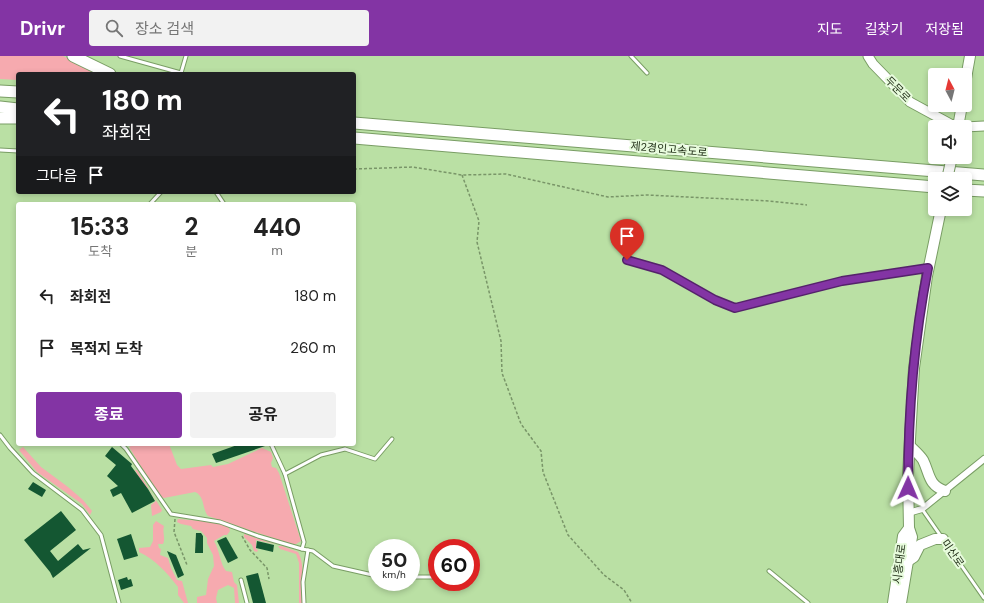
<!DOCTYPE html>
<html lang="ko">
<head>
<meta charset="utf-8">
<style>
	:root { --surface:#fff; --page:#f2f2f2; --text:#222; --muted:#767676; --accent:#8334a4 }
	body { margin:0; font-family:"DM Sans","Noto Sans KR",sans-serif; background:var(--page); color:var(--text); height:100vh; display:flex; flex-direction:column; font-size:15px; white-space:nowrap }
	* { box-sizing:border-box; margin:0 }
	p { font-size:13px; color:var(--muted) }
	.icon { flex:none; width:22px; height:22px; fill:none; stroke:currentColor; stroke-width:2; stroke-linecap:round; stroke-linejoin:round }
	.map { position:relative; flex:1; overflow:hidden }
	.drawer { position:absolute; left:16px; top:146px; width:340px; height:244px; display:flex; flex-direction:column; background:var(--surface); border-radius:4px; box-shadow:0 2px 6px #0003 }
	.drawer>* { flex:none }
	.banner { position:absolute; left:16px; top:16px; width:340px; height:122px; border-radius:4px; box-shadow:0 2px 6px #0003; background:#202124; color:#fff; overflow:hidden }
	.needle { width:26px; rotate:353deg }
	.buttons { position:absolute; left:928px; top:12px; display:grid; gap:8px }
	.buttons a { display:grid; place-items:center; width:44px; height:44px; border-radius:4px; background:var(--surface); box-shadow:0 2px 6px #0003; font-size:20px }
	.speed { position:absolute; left:368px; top:483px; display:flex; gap:8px; font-size:20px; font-weight:700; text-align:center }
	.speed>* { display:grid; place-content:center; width:52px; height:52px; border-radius:50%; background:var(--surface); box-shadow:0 2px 6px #0003; line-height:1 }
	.speed small { font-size:10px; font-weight:400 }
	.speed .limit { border:6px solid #d22; background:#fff; color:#111 }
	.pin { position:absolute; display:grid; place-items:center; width:34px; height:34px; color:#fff; margin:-41px -17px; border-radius:50% 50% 50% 0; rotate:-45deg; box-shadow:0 0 4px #0007 }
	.pin .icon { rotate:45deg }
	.me { position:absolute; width:44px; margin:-22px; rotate:1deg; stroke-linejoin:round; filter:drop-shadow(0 0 3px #0008) }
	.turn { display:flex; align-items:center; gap:14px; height:84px; padding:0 20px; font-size:18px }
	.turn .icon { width:52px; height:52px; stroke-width:2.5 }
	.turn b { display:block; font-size:28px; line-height:34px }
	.then { display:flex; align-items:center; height:38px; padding:0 20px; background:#0003; gap:8px; font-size:15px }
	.eta { display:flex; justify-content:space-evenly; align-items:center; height:68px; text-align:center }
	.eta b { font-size:24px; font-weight:700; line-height:28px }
	.cta { display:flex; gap:8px; margin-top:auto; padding:8px 20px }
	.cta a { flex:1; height:46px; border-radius:4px; background:var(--accent); color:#fff; font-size:16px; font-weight:700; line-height:46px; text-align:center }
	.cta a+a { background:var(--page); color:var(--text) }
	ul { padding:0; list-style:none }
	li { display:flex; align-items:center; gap:12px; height:52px; padding:0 20px }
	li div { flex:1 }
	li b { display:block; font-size:15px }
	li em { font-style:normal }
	header { display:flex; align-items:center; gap:24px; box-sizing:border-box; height:56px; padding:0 20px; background:var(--accent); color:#fff }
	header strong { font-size:19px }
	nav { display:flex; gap:22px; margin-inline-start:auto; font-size:14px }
	.search { width:280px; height:36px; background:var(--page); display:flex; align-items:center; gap:10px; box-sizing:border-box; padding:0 14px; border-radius:4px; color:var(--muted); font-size:15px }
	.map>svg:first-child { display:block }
	.green { fill:#f6aaaf }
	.building { fill:#145732 }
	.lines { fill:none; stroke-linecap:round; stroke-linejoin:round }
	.lane-casing { stroke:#799d64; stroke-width:5 }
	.street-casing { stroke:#799d64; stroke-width:8 }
	.secondary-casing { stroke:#799d64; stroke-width:11 }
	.primary-casing { stroke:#799d64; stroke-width:12 }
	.highway-casing { stroke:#799d64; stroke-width:13 }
	.path { stroke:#799568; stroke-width:1.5; stroke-dasharray:3 2; stroke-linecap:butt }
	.lane { stroke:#fff; stroke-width:3 }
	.street { stroke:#fff; stroke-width:6 }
	.secondary { stroke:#fff; stroke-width:9 }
	.primary { stroke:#fff; stroke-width:10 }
	.highway { stroke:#fff; stroke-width:11 }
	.primary-bridge-casing { stroke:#799d64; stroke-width:12; stroke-linecap:butt }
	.primary-bridge { stroke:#fff; stroke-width:10 }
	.route-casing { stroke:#55226b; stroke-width:10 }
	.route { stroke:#8334a4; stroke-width:7 }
	.labels { text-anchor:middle; stroke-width:4; stroke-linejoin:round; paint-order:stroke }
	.street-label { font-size:11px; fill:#1e2c15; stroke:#e7fbdc }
</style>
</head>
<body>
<header>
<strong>Drivr</strong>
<div class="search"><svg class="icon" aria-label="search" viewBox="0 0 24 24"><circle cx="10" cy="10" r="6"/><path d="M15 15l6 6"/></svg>장소 검색</div>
<nav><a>지도</a><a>길찾기</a><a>저장됨</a></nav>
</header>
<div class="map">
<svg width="984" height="547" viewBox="0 0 984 547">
	<rect width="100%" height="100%" fill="#bae0a4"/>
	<g class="green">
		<path d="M0 0H63L100 18H18V24L0 23Z"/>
		<path d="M135 388H169L177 409 181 413 211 409 213 411 228 408 262 392 271 396 273 402 271 407 272 411 276 412 279 417 301 485 296 488H291L208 460C202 453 205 440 195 436L164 442 160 441 129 391Z"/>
		<path d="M23 391 41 411 68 431 83 444 92 455 90 459 82 448 37 416 19 394Z"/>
		<path d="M135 414H137L162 454 161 456 152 460 151 449 156 445 148 432 138 437 142 426Z"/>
		<path d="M178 463 214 466 228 470 230 475 227 479H224L214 485C220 495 220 508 226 515L232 516 234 526 237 529 239 547H235L234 532 228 529 218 534 216 542 217 547H197V541L206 539 208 523 214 510 213 499 207 487V482L201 475 193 473 191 470 181 468 177 466Z"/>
		<path d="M156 465 164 470C162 477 166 482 163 488H158L159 492 161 493 160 499 168 502 171 512 177 524 182 525 188 547H184L178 539V531C167 517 155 503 139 496V492L150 491 153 485V469Z"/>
		<path d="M244 478 275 488 256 484V493L258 494 257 496 254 495 252 489 244 481Z"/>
		<path d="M278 490H282L298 496C306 510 301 531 302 547H299V507L296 498 280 493Z"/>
	</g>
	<g class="building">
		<path d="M240 388H267L268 389 216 407 212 398Z"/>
		<path d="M112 391 132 408 131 410 148 433 155 445 132 457 121 437 113 441 110 434 118 430 107 420 116 409 105 400Z"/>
		<path d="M33 426 46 434 42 441 28 433Z"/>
		<path d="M61 455 76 474 50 495 58 505 78 488 83 494 91 492 53 522 50 516 24 484Z"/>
		<path d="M196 477H201L203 480V497H195Z"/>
		<path d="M131 478 138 500 124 504 117 483Z"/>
		<path d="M226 481 238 502 228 507 217 485Z"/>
		<path d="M257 485 274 489 273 496 256 492Z"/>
		<path d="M167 495 176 499 184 519 178 522Z"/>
		<path d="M258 517 266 547H253L246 520Z"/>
		<path d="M127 521 128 524 131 523 133 530 121 534 118 524Z"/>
	</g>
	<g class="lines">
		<g class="lane-casing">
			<g id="lane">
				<path d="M120 0 181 17 186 0"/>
				<path d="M631 0 647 17"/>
				<path d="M0 94 18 95"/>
				<path d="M216 136 224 148"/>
				<path d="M150 148 161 136"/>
				<path d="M627 204 662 214 715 244 735 251 842 225 927 212"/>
				<path d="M0 379 10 392 33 417 82 454 101 479 119 547"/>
				<path d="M121 388 126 393 171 458 220 466 258 480 302 493 304 486 285 418 271 388"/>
				<path d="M285 418 321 399 345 393 375 403 392 383"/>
				<path d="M922 453 984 542"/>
				<path d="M302 493 313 495 333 510 377 520"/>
				<path d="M769 515 808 547"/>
				<path d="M411 521H437"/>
				<path d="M241 524 247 547"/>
				<path d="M304 547 303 526 308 494"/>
			</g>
		</g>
		<g class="street-casing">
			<path id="street" d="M908 457 922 453 984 403"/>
		</g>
		<g class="secondary-casing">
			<g id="secondary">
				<path d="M868 0 873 8 910 46 956 71"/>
				<path d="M965 71 984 70"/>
			</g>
		</g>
		<g class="primary-casing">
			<g id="primary">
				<path d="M965 28 970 0"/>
				<path d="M958 71 962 49"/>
				<path d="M910 390C914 394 920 399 923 404 930 418 928 429 945 435"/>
				<path d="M908 505 914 501 920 489 935 483H943"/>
				<path d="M893 547 903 480 909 472"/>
				<path d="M901 547 912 481 909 472 908 419 914 312 927 220 941 153"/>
			</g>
		</g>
		<g class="highway-casing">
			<g id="highway">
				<path d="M73 0 110 18"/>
				<path d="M0 35 18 36"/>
				<path d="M0 51 18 53"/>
				<path d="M0 62H18"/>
				<path d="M354 67 984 119"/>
				<path d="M354 82 935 131"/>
				<path d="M965 134 984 135"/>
			</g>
		</g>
		<g class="path">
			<path d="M354 113 413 111 462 119 506 118 608 141 647 139 769 145 807 149"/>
			<path d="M462 119 479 165 477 186 501 285 502 317 521 368 541 395 543 416 568 479 604 519 624 534 632 547"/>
			<path d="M175 463 174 476 187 509"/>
			<path d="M242 480 250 494 267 512 269 523"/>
		</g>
		<use href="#lane" class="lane"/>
		<use href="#street" class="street"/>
		<use href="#secondary" class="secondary"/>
		<use href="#primary" class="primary"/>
		<use href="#highway" class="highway"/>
		<g class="primary-bridge-casing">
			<path id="primary-bridge" d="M947 123 952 101"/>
		</g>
		<use href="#primary-bridge" class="primary-bridge"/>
	</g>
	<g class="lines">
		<g class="route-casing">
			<path id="route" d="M627 204 662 214 715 244 735 252 842 225 928 212C914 282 908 359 908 432"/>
		</g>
		<use href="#route" class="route"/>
	</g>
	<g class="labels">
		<g class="street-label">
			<text transform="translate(898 33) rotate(45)" y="4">두문로</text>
			<text transform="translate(669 93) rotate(5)" y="4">제2경인고속도로</text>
			<text transform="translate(953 497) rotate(55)" y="4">미산로</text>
			<text transform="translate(899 508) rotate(-82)" y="4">시흥대로</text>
		</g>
	</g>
</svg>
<div class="buttons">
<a><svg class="needle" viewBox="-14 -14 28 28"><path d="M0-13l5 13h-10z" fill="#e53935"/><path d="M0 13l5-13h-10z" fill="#767676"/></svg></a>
<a><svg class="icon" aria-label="sound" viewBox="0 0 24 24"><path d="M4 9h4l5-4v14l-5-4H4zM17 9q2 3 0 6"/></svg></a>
<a><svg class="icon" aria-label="layers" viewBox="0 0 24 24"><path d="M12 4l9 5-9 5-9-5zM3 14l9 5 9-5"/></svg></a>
</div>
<div class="speed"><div>50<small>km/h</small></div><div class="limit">60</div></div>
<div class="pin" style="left:627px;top:204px;background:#d93025"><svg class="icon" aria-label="arrive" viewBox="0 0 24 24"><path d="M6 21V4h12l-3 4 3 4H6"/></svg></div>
<svg class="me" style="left:908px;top:432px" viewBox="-20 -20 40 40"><path d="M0-17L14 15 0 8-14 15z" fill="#8334a4" stroke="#fff" stroke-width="4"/></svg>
<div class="banner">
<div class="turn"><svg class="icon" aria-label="left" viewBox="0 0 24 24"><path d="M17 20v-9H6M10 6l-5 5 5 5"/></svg><div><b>180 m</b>좌회전</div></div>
<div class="then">그다음<svg class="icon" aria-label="arrive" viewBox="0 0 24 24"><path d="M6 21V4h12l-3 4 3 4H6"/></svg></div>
</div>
<section class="drawer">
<div class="eta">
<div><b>15:33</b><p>도착</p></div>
<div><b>2</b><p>분</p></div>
<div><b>440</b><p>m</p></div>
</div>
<ul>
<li><svg class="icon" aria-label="left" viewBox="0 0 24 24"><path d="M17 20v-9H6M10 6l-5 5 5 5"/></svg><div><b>좌회전</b></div><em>180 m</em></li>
<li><svg class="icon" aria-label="arrive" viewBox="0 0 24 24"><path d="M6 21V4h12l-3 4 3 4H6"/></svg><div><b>목적지 도착</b></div><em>260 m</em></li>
</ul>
<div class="cta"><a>종료</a><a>공유</a></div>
</section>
</div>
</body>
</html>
